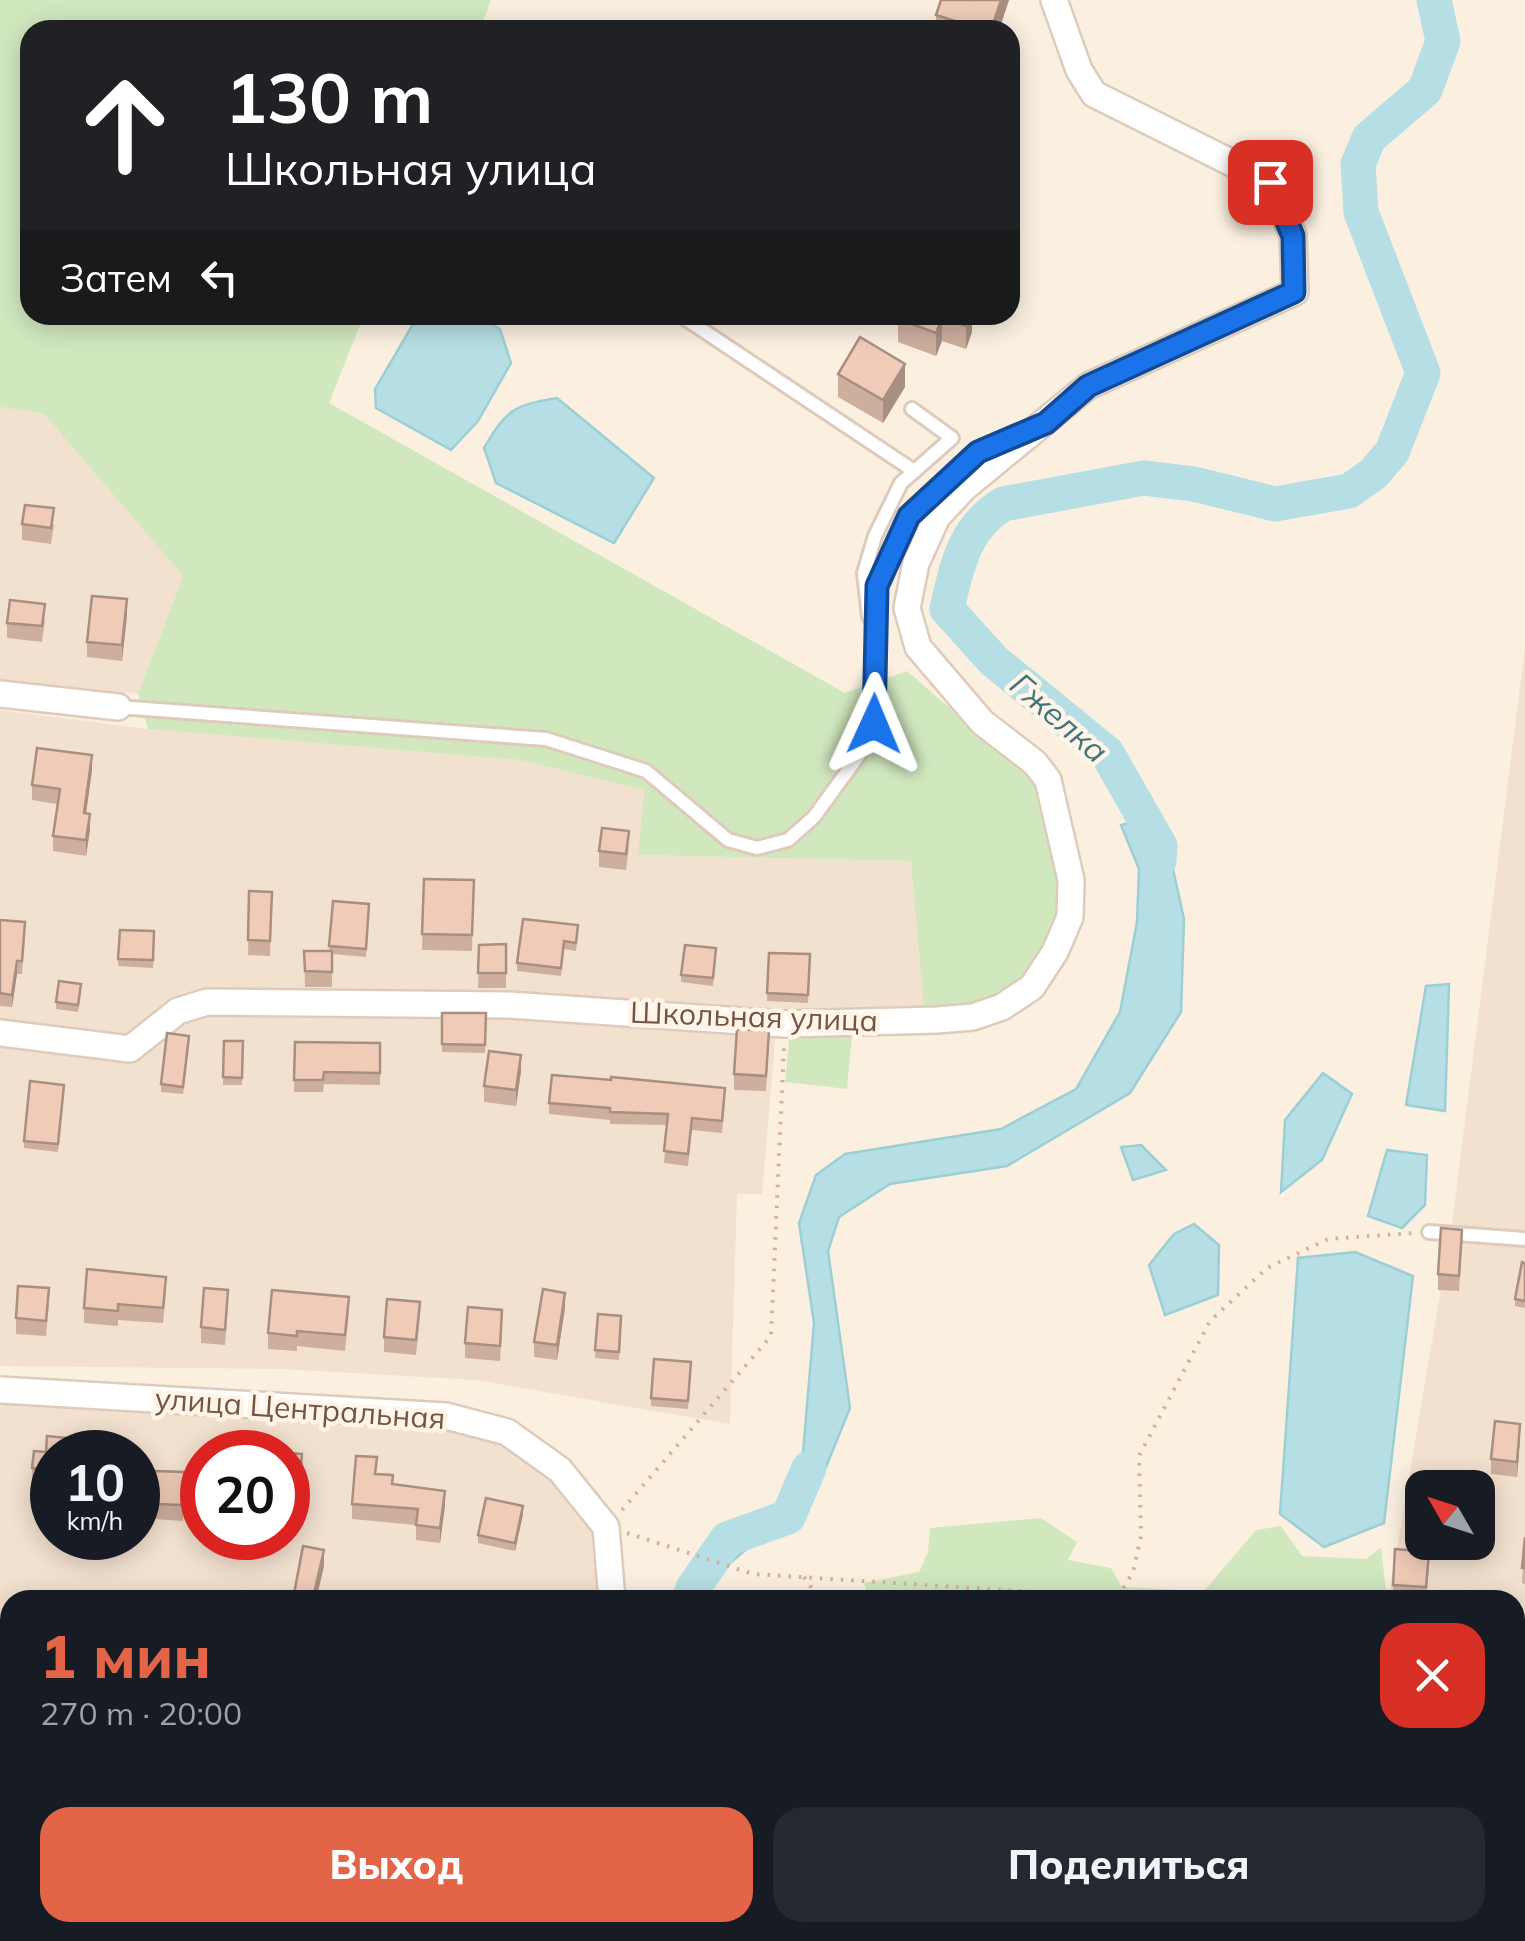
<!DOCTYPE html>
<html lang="ru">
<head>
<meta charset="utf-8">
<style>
	:root { --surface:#171b24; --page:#242831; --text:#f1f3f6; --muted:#9ea1a6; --accent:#e46447 }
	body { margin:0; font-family:Mulish,sans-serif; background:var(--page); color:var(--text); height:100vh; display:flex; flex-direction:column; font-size:38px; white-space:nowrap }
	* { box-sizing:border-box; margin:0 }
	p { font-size:32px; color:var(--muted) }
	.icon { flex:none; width:55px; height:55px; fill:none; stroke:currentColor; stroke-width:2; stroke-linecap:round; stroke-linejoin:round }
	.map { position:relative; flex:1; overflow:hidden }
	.details { position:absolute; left:0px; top:1590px; width:1525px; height:352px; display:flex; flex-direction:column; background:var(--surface); border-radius:30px 30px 0 0; box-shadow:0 5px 25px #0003 }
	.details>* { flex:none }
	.top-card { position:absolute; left:20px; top:20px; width:1000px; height:305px; border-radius:30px; box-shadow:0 5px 25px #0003; background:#202124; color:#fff; overflow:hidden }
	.needle { width:65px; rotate:309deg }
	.buttons { position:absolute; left:1405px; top:1470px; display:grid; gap:20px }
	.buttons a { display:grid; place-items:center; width:90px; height:90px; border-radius:20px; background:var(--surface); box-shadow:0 5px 25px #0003; font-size:50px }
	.speed { position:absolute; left:30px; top:1430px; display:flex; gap:20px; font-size:50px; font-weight:700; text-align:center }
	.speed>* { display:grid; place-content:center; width:130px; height:130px; border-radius:50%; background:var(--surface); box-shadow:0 5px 25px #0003; line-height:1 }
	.speed small { font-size:25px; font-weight:400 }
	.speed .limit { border:15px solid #d22; background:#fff; color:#111 }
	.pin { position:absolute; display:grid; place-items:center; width:85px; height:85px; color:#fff; margin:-42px; border-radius:20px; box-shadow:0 5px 15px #0006 }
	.me { position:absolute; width:110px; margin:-55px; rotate:1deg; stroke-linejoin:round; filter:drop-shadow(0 0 8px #0008) }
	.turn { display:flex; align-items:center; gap:35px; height:210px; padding:0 40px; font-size:45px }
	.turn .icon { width:130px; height:130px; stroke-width:2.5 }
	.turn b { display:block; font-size:70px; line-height:85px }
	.then { display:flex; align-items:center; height:95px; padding:0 40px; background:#0003; gap:20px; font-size:38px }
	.round { display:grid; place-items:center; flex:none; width:105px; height:105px; border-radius:30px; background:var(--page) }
	.head { display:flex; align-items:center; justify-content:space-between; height:170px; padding:0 40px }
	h1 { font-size:60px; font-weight:800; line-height:75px; color:var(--accent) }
	.action { display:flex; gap:20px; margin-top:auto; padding:20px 40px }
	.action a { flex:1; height:115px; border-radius:30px; background:var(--accent); color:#fff; font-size:40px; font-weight:800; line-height:115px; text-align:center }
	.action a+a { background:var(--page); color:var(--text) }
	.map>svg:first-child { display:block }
	.residential { fill:#f3e1cf; fill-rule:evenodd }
	.green { fill:#d1e8bf }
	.water { fill:#b5dfe4; stroke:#9ccfd5; stroke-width:2.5 }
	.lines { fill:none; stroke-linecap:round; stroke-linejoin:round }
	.river { stroke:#b5dfe4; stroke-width:35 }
	.service-casing { stroke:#dfcbbc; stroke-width:18 }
	.minor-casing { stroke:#dfcbbc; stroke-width:30 }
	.secondary-casing { stroke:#e6cebc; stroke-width:40 }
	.path { stroke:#d4b09c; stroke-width:4; stroke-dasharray:2.5 8; stroke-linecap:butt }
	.service { stroke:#fff; stroke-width:12 }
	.minor { stroke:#fff; stroke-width:25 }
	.secondary { stroke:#fff; stroke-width:35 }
	.wall { fill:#ceaf9e }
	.shaded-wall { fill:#a88f81 }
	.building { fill:#f0ccb8; stroke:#a88f81; stroke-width:2.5 }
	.route-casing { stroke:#114b97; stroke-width:25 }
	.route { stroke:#1a73e8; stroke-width:18 }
	.labels { text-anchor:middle; stroke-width:9; stroke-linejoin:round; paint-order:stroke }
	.street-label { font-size:30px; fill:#715548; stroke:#fff4e6 }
	.water-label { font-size:32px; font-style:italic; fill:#3f767e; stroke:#fff4e6 }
</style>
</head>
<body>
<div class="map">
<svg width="1525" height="1941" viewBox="0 0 1525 1941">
	<rect width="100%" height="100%" fill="#fbf0e0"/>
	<g class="residential">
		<path d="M0 407 44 414 183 576 138 694 0 680Z"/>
		<path d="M1525 647V1614L1515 1613V1600H1388L1452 1224ZM1422 1488H1478V1542H1422Z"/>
		<path d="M0 710 148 729 519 760 644 790 639 855 912 861 924 1008 855 1016 212 994 164 1002 136 1033 0 1029Z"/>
		<path d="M196 1013 538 1014 776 1031 762 1194H737L730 1424 475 1380 282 1369 0 1366V1041L133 1056Z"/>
		<path d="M0 1401 442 1429 510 1440 594 1526 603 1600H10V1772L0 1771ZM52 1452H138V1538H52ZM202 1452H288V1538H202Z"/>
		<path d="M0 1787 10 1788V1932L308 1933 307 1941H0Z"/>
	</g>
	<g class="green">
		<path d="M0 0H491L480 30H30V315H364L329 403 845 693 907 671 1033 780 1065 878 1060 941 996 1003 924 1008 911 861 638 855 644 790 519 760 148 729 138 694 183 576 44 414 0 407Z"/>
		<path d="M791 1019 853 1022 847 1089 785 1082Z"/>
		<path d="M1041 1518 1077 1542 1068 1560 1111 1568 1122 1587 1204 1591 1256 1530 1281 1526 1302 1556 1366 1559 1381 1547 1387 1600H869L864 1583 919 1572 928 1552 930 1528Z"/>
		<path d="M1515 1616 1525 1617V1667L1515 1669Z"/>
		<path d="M1525 1723V1814L1515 1820V1724Z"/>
	</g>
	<g class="water">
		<path d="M424 315H475L500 329 511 363 478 421 451 450 376 408 375 389 416 319Z"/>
		<path d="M557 398 654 478 614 543 496 483 484 448C506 410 514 405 557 398Z"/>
		<path d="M1161 815 1184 919 1181 1012 1130 1093 1007 1166 890 1184 839 1217 828 1251 850 1408 817 1489 708 1582 701 1600H676L720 1531 774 1520 803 1452 814 1323 799 1223 816 1175 845 1154 1001 1129 1076 1089 1120 1012 1137 922 1139 869 1121 825Z"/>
		<path d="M1449 984 1445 1111 1406 1105 1426 986Z"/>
		<path d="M1323 1073 1352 1094 1322 1160 1281 1192 1285 1120Z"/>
		<path d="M1141 1145 1166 1170 1133 1180 1121 1147Z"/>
		<path d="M1387 1150 1427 1155 1425 1205 1402 1228 1368 1216Z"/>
		<path d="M1194 1224 1219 1245 1218 1295 1165 1315 1149 1265 1174 1234Z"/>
		<path d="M1355 1252 1413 1276 1384 1523 1324 1547 1280 1514 1298 1258Z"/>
		<path d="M876 1933H925L929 1941H880Z"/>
	</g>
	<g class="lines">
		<g class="river">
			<path d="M1159 861 1160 846 1107 753 994 661 947 609C957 566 963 529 1003 504L1144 478 1194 484 1275 504 1349 491 1373 474 1392 452 1423 373 1361 212 1358 164 1369 138 1425 90 1443 41 1434 0"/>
			<path d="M689 1600 693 1588 727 1539 788 1517 809 1468"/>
		</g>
		<g class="service-casing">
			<g id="service">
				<path d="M680 315 914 471"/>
				<path d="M869 617 864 573 875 536 901 483 952 438 912 409"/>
				<path d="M118 707 546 739 646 771 728 840 757 848 788 840 814 817 859 755 873 723 877 586 909 516 978 452 1011 438"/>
				<path d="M1429 1232 1525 1239"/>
			</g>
		</g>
		<g class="minor-casing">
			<g id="minor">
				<path d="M0 694 118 707"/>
				<path d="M0 1033 130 1049 178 1011 207 1002 509 1005 785 1024 937 1020 973 1017 1002 1007 1032 987 1055 952 1070 917 1071 880 1048 780 1035 763 982 722 918 647 907 608 916 563 937 517 964 488 1088 386 1295 292 1293 235 1270 182 1094 94 1079 70 1054 0"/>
				<path d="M0 1390 446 1416 507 1432 560 1470 606 1527 612 1600"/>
				<path d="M0 1778 10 1780"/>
				<path d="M555 1941 557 1932"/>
			</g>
		</g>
		<g class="secondary-casing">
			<g id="secondary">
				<path d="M1515 1699 1525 1696"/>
				<path d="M660 1941 685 1932"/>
			</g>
		</g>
		<g class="path">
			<path d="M622 1510 771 1336 784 1045"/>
			<path d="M627 1533 753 1574 1160 1600"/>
			<path d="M804 1577 820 1600"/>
			<path d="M1118 1597 1133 1572 1141 1536 1139 1456 1210 1321 1267 1268 1328 1239 1414 1233"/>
			<path d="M1515 1623H1525"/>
			<path d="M978 1932 987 1941"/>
			<path d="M321 1941 323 1932"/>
		</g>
		<use href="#service" class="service"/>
		<use href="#minor" class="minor"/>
		<use href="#secondary" class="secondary"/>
	</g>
	<g class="wall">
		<path d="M941 0H1009L999 30H936V15Z"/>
		<path d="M972 315V332L966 349 942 341 936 356 898 342V319Z"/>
		<path d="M838 374 905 387 883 423 838 397Z"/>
		<path d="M22 524H54L51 544 22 540Z"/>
		<path d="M127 615 122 661 87 657V642Z"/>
		<path d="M45 619 42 642 7 638V623Z"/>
		<path d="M92 770 86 813 90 829 86 856 53 851V836L57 804 32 800V785Z"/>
		<path d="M629 846 626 870 599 867V851Z"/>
		<path d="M424 879 474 880 472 951 422 950Z"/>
		<path d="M249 891 272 892 270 956 248 955Z"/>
		<path d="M333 901 369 912 366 957 332 954V987H305L304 951H329Z"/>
		<path d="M0 920 25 935 22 974H17L12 1007 0 1006Z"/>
		<path d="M120 930 154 931 153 968 118 966Z"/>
		<path d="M578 933 576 951 564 949 561 976 517 971V963Z"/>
		<path d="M506 944V988H478L479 945Z"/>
		<path d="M769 953 810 954 808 1003 767 1001Z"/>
		<path d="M716 956 713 986 681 982V975Z"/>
		<path d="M81 992 78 1012 56 1009V1002Z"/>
		<path d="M442 1013H486L485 1053 442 1052Z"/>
		<path d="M224 1041H243L242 1085H223Z"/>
		<path d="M295 1042 380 1043V1085L324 1084 323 1092H294Z"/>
		<path d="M189 1044 183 1094 161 1092V1084Z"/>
		<path d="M769 1046 766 1091 734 1090V1074Z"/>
		<path d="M521 1071 516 1106 484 1102V1086Z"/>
		<path d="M64 1092 58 1152 24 1148V1141Z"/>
		<path d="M725 1100 722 1133 692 1130 688 1166 664 1163 667 1125 610 1124V1120L549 1114V1103Z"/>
		<path d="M1462 1245 1459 1291 1438 1290V1274Z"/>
		<path d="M1525 1263V1308L1515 1306V1299Z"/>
		<path d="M166 1293 163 1323 118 1320V1326L84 1323V1308Z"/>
		<path d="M49 1304 46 1336 16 1334V1318Z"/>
		<path d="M228 1305 225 1345 201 1343V1327Z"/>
		<path d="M565 1308 557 1360 534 1357V1342Z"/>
		<path d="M349 1312 345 1351 297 1346V1351L268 1349V1333Z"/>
		<path d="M598 1314 621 1316 619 1360 595 1358Z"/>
		<path d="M420 1317 416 1355 384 1352V1337Z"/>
		<path d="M502 1325 500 1361 465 1358V1343Z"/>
		<path d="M691 1369 688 1409 651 1406V1398Z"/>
		<path d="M1520 1439 1517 1477 1491 1474V1459Z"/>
		<path d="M68 1447 52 1452V1486L32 1484V1468L46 1452Z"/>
		<path d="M288 1453 302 1469 297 1526 288 1525Z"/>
		<path d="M376 1474 393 1485 445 1506 440 1543 416 1540V1525L352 1519V1504Z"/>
		<path d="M184 1488 183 1521 153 1519V1504Z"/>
		<path d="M523 1514 515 1551 478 1543V1535Z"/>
		<path d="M1525 1537V1584L1522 1583Z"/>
		<path d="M324 1566 316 1600H294V1594Z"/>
		<path d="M1429 1567 1426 1600H1393V1585Z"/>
		<path d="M10 1601V1665H7Z"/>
		<path d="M0 1718 10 1719 8 1752 0 1750Z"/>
		<path d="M0 1818 9 1835 4 1858 0 1857Z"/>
	</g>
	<g class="shaded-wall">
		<path d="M1001 0H1009L999 30H991Z"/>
		<path d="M970 315H972V332L966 349V326Z"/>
		<path d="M942 318V341L936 356V333Z"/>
		<path d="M905 364V387L883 423V400Z"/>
		<path d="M127 599V615L122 661V645Z"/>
		<path d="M92 755V770L84 828V813Z"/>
		<path d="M90 814V829L86 856V840Z"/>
		<path d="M17 961V974L12 1007V995Z"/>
		<path d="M521 1055V1071L516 1106V1090Z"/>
		<path d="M565 1293V1308L557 1360V1345Z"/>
		<path d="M1520 1424V1439L1517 1477V1462Z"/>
		<path d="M302 1454V1469L297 1526V1510Z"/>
		<path d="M445 1491V1506L440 1543V1528Z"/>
		<path d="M523 1506V1514L515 1551V1543Z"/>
		<path d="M324 1550V1566L316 1600H313Z"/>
		<path d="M9 1820V1835L4 1858V1843Z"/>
	</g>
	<g class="building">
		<path d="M941 0H1001L991 30H984L936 15Z"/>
		<path d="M899 315H970L966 326 942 318 936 333 898 319Z"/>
		<path d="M860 337 905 364 883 400 838 374Z"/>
		<path d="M25 505 54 508 51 528 22 524Z"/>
		<path d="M92 596 127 599 122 645 87 642Z"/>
		<path d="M10 600 45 604 42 626 7 623Z"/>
		<path d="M37 748 92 755 84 813 90 814 86 840 53 836 60 789 32 785Z"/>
		<path d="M602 828 629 831 626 854 599 851Z"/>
		<path d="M424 879 474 880 472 935 422 934Z"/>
		<path d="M249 891 272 892 270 941 248 940Z"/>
		<path d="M333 901 369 904 366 949 329 946Z"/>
		<path d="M523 919 578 925 576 943 564 941 561 968 517 963Z"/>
		<path d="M0 920 25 922 22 961H17L12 995 0 993Z"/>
		<path d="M120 930 154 931 153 960 118 959Z"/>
		<path d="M506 944V973H478L479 945Z"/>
		<path d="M685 945 716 948 713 978 681 975Z"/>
		<path d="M304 951H332V972L305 971Z"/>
		<path d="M769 953 810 954 808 995 767 993Z"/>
		<path d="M59 981 81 984 78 1005 56 1002Z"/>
		<path d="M442 1013H486L485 1045 442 1044Z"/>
		<path d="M737 1029 769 1031 766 1076 734 1074Z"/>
		<path d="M167 1033 189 1036 183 1087 161 1084Z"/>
		<path d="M224 1041H243L242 1078 223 1077Z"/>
		<path d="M295 1042 380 1043V1073L324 1072 323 1080H294Z"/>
		<path d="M489 1051 521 1055 516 1090 484 1086Z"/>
		<path d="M552 1075 611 1080V1077L725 1088 722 1121 692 1118 688 1154 664 1151 668 1114 610 1112V1108L549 1103Z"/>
		<path d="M30 1081 64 1085 58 1144 24 1141Z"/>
		<path d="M1441 1228 1462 1230 1459 1276 1438 1274Z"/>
		<path d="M1522 1262 1525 1263V1301L1515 1299Z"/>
		<path d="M87 1269 166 1277 163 1308 118 1304V1311L84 1308Z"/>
		<path d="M18 1286 49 1288 46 1321 16 1318Z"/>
		<path d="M204 1288 228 1290 225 1330 201 1327Z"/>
		<path d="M543 1289 565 1293 557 1345 534 1342Z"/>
		<path d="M272 1290 349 1297 345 1335 297 1331V1336L268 1333Z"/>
		<path d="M387 1299 420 1302 416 1340 384 1337Z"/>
		<path d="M468 1307 502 1310 500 1346 465 1343Z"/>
		<path d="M598 1314 621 1316 619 1352 595 1350Z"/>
		<path d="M654 1359 691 1362 688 1401 651 1398Z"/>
		<path d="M1495 1421 1520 1424 1517 1462 1491 1459Z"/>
		<path d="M47 1436 68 1438 67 1447 116 1451V1452H52V1470L32 1468 34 1451 46 1452Z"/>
		<path d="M240 1449 286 1452H239Z"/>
		<path d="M288 1453 302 1454 297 1510 288 1509Z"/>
		<path d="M356 1456 377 1457 375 1474 393 1475 392 1484 445 1491 440 1528 416 1525 418 1509 352 1504Z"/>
		<path d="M155 1471 184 1472 183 1505 153 1504Z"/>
		<path d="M486 1498 523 1506 515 1543 478 1535Z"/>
		<path d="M1525 1537V1568H1522Z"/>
		<path d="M303 1546 324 1550 313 1598 294 1594Z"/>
		<path d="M1395 1549 1429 1552 1426 1587 1393 1585Z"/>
		<path d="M9 1601H10V1650H7Z"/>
		<path d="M0 1718 10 1719 8 1744 0 1743Z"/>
		<path d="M0 1818 9 1820 4 1843 0 1842Z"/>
	</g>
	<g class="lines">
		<g class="route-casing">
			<path id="route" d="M874 724 877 586 909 516 978 452 1046 423 1088 386 1294 292 1293 236 1270 182"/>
		</g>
		<use href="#route" class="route"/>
	</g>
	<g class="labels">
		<g class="street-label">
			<text transform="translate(754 1017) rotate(2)" y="10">Школьная улица</text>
			<text transform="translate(300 1409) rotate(4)" y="10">улица Центральная</text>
		</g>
		<g class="water-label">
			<text transform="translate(1059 718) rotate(41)" y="11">Гжелка</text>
		</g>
	</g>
</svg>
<div class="buttons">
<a><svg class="needle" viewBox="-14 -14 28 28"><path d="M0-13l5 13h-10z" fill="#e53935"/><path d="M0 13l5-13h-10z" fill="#9ea1a6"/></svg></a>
</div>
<div class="speed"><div>10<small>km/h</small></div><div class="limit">20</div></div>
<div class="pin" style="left:1270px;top:182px;background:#d93025"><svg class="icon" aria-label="arrive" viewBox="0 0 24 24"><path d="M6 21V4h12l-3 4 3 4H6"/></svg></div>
<svg class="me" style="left:874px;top:724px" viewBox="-20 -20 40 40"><path d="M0-17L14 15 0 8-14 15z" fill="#1a73e8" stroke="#fff" stroke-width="4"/></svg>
<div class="top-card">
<div class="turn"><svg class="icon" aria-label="ahead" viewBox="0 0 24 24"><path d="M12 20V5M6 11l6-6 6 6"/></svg><div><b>130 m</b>Школьная улица</div></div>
<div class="then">Затем<svg class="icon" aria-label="left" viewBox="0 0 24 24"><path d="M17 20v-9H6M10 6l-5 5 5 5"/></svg></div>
</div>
<section class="details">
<div class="head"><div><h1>1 мин</h1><p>270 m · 20:00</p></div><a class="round" style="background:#d93025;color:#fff"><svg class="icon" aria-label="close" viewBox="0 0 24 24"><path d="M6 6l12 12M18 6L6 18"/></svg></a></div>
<div class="action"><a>Выход</a><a>Поделиться</a></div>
</section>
</div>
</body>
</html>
